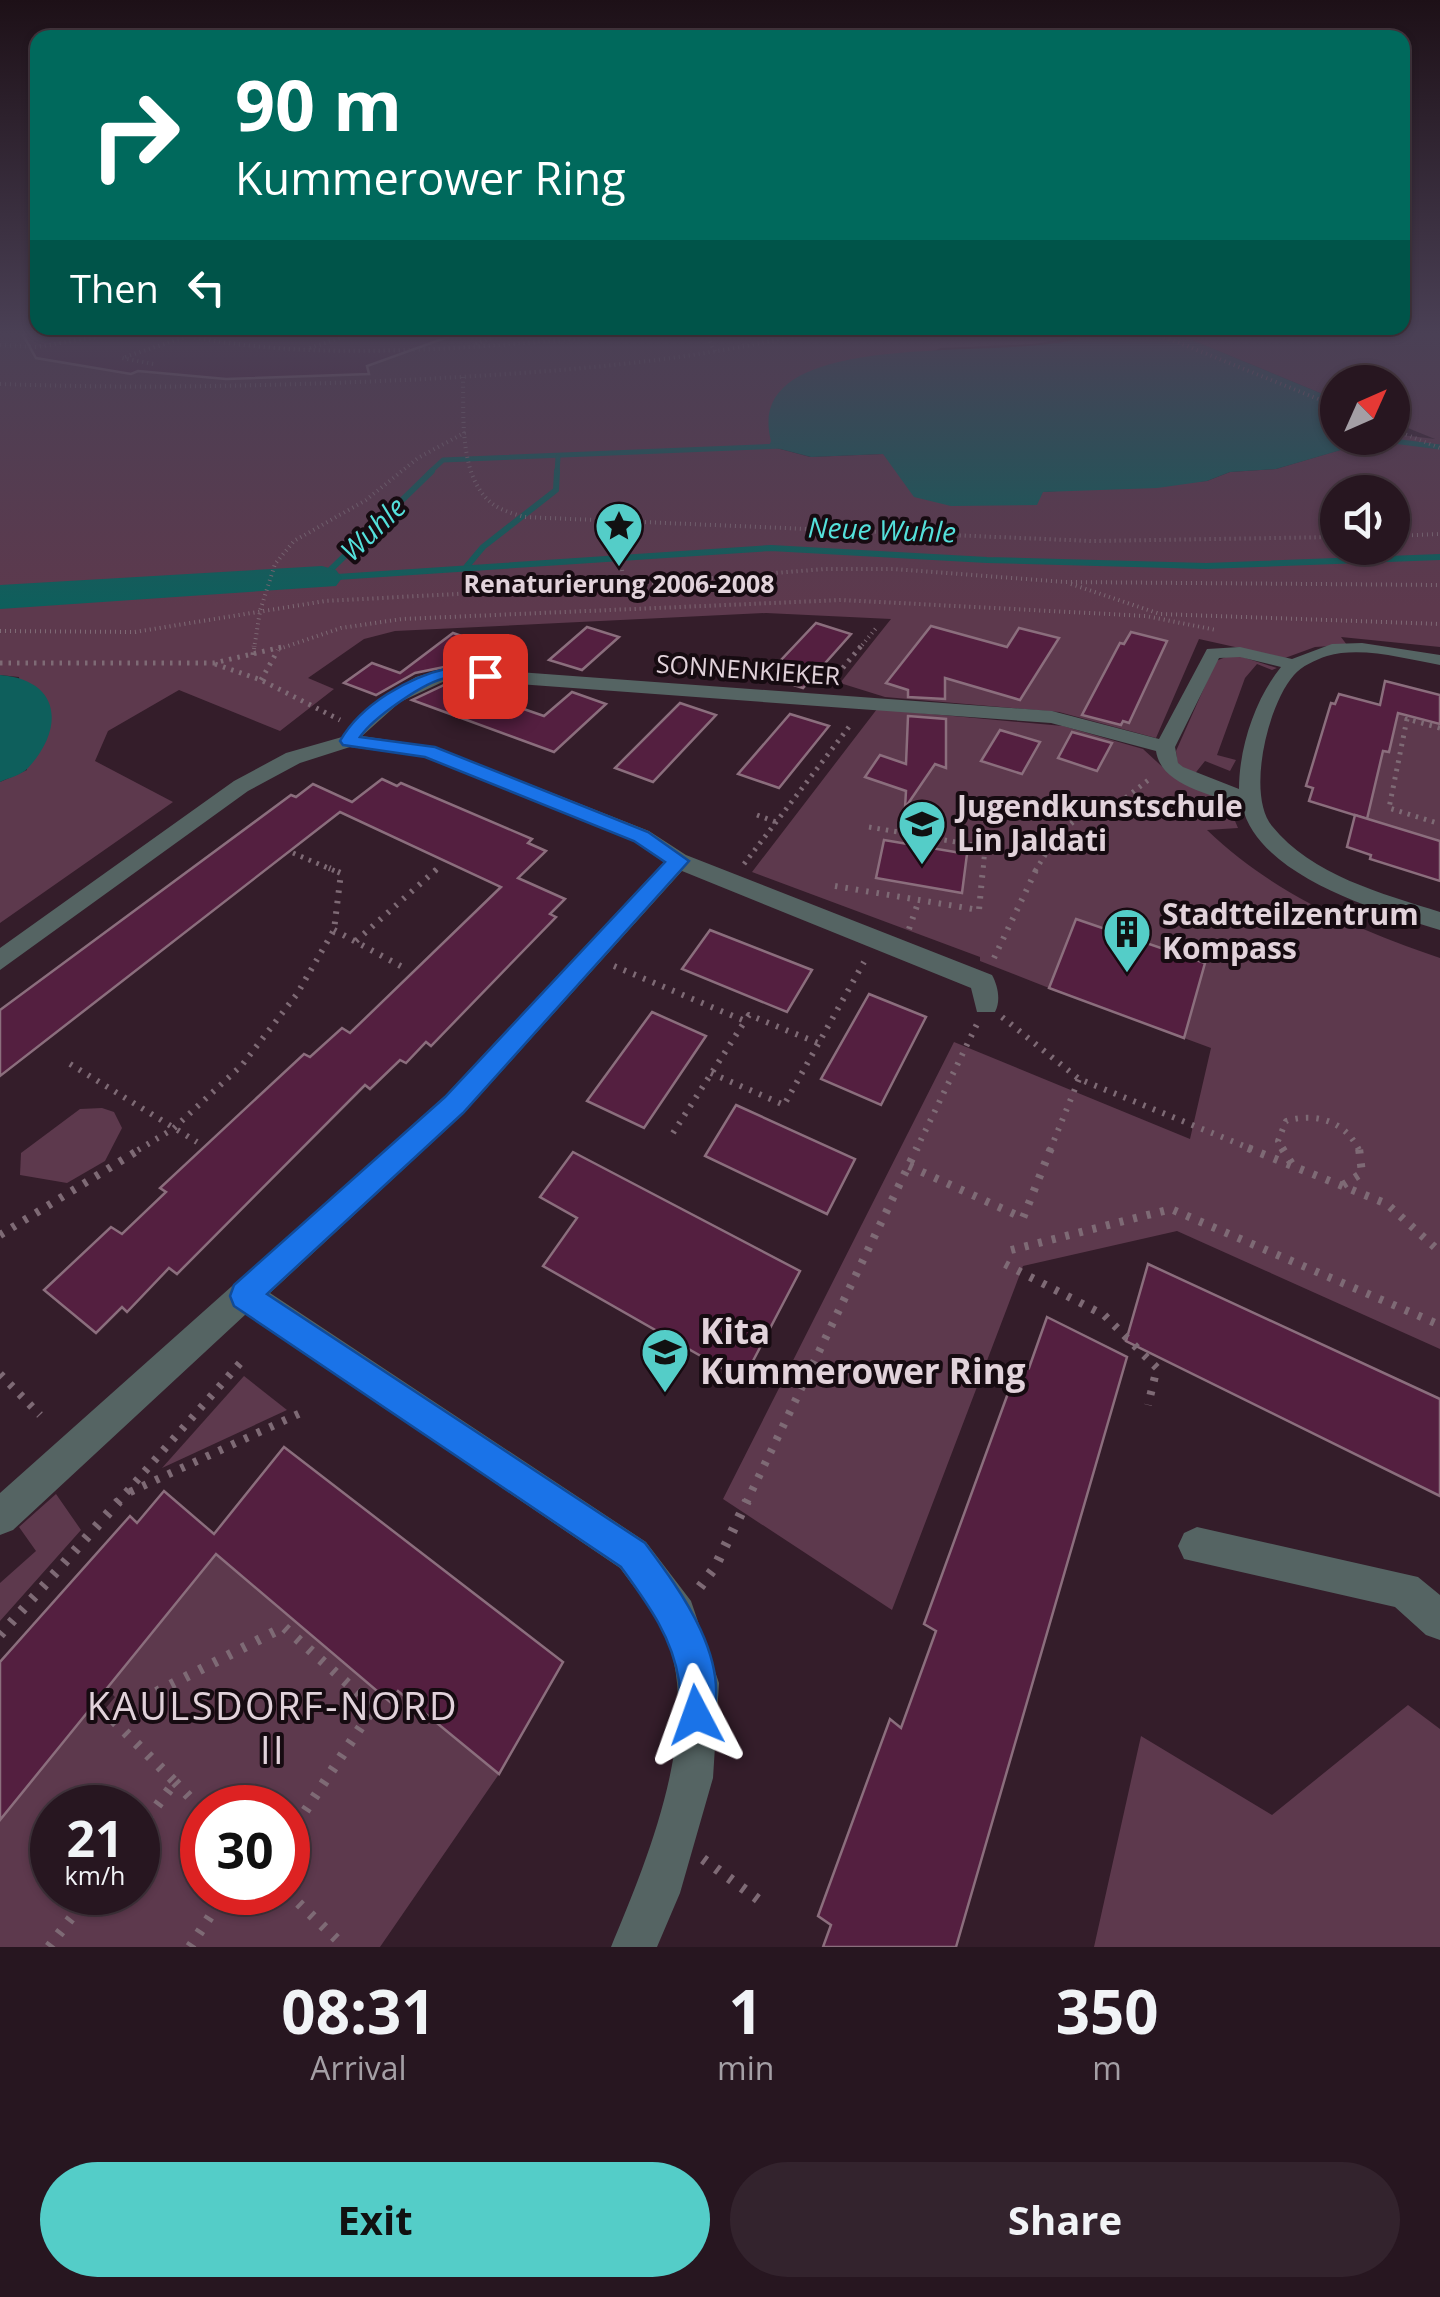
<!DOCTYPE html>
<html lang="en">
<head>
<meta charset="utf-8">
<style>
	:root { --surface:#271620; --page:#33232d; --text:#f1f3f6; --muted:#a49fa5; --line:#43353e; --accent:#54cdc8 }
	body { margin:0; font-family:"Open Sans",sans-serif; background:var(--page); color:var(--text); height:100vh; display:flex; flex-direction:column; font-size:38px; white-space:nowrap }
	* { box-sizing:border-box; margin:0 }
	p { font-size:32px; color:var(--muted) }
	.icon { flex:none; width:55px; height:55px; fill:none; stroke:currentColor; stroke-width:2; stroke-linecap:round; stroke-linejoin:round }
	.map { position:relative; height:1947px; overflow:hidden }
	.side { display:flex; flex-direction:column; background:var(--surface); flex:1 }
	.side>* { flex:none }
	.hud { position:absolute; left:30px; top:30px; width:1380px; height:305px; border-radius:20px; box-shadow:0 2px 8px #0004,0 0 0 2px var(--line); background:#00695c; color:#fff; overflow:hidden }
	.needle { width:65px; rotate:45deg }
	.buttons { position:absolute; left:1320px; top:365px; display:grid; gap:20px }
	.buttons a { display:grid; place-items:center; width:90px; height:90px; border-radius:50%; background:var(--surface); box-shadow:0 2px 8px #0004,0 0 0 2px var(--line); font-size:50px }
	.speed { position:absolute; left:30px; top:1785px; display:flex; gap:20px; font-size:50px; font-weight:700; text-align:center }
	.speed>* { display:grid; place-content:center; width:130px; height:130px; border-radius:50%; background:var(--surface); box-shadow:0 2px 8px #0004,0 0 0 2px var(--line); line-height:1 }
	.speed small { font-size:25px; font-weight:400 }
	.speed .limit { border:15px solid #d22; background:#fff; color:#111 }
	.pin { position:absolute; display:grid; place-items:center; width:85px; height:85px; color:#fff; margin:-42px; border-radius:20px; box-shadow:0 5px 15px #0006 }
	.me { position:absolute; width:110px; margin:-55px; rotate:356deg; stroke-linejoin:round; filter:drop-shadow(0 0 8px #0008) }
	.turn { display:flex; align-items:center; gap:35px; height:210px; padding:0 40px; font-size:45px }
	.turn .icon { width:130px; height:130px; stroke-width:2.5 }
	.turn b { display:block; font-size:70px; line-height:85px }
	.then { display:flex; align-items:center; height:95px; padding:0 40px; background:#0003; gap:20px; font-size:38px }
	.eta { display:flex; justify-content:space-evenly; align-items:center; height:170px; text-align:center }
	.eta b { font-size:60px; font-weight:700; line-height:70px }
	.primary-button { display:flex; gap:20px; margin-top:auto; padding:20px 40px }
	.primary-button a { flex:1; height:115px; border-radius:60px; background:var(--accent); color:#111; font-size:40px; font-weight:700; line-height:115px; text-align:center }
	.primary-button a+a { background:var(--page); color:var(--text) }
	.map>svg:first-child { display:block }
	.green { fill:#5d394d; fill-rule:evenodd }
	.water { fill:#0e5f5c }
	.lines { fill:none; stroke-linecap:round; stroke-linejoin:round }
	.stream-far1 { stroke:#0e5f5c; stroke-width:5 }
	.stream { stroke:#0e5f5c; stroke-width:6 }
	.river { fill:#0e5f5c; fill-rule:evenodd }
	.building { fill:#541f40; stroke:#8b6e7d; stroke-width:2.5 }
	.path-far4 { stroke:#7e6a75; stroke-width:4; stroke-dasharray:1 4; stroke-linecap:butt }
	.path-far3 { stroke:#7e6a75; stroke-width:5; stroke-dasharray:2.5 6; stroke-linecap:butt }
	.path-far2 { stroke:#7e6a75; stroke-width:6; stroke-dasharray:2.5 8; stroke-linecap:butt }
	.path-far1 { stroke:#7e6a75; stroke-width:8; stroke-dasharray:4 10; stroke-linecap:butt }
	.path { stroke:#7e6a75; stroke-width:10; stroke-dasharray:4 12; stroke-linecap:butt }
	.minor { fill:#556463; fill-rule:evenodd }
	.route { fill:#1a73e8; stroke:#114b97; stroke-width:2.5 }
	.labels { text-anchor:middle; stroke-width:8; stroke-linejoin:round; paint-order:stroke }
	.far-poi-label { font-size:25px; font-weight:bold; fill:#e1d2da; stroke:#160b11 }
	.far-street-label { font-size:25px; fill:#e1d2da; stroke:#160b11 }
	.far-water-label { font-size:28px; font-style:italic; fill:#54e0db; stroke:#160b11 }
	.poi-label { font-size:30px; font-weight:bold; fill:#e1d2da; stroke:#160b11; text-anchor:start }
	.near-poi-label { font-size:35px; font-weight:bold; fill:#e1d2da; stroke:#160b11; text-anchor:start }
	.near-neighbourhood-label { font-size:38px; letter-spacing:2.5px; fill:#e1d2da; stroke:#160b11 }
</style>
</head>
<body>
<div class="map">
<svg width="1440" height="1947" viewBox="0 0 1440 1947">
	<rect width="100%" height="100%" fill="#341d2a"/>
	<g class="green">
		<path d="M0 333H1090L1035 344 940 348 769 446 810 457 883 454 1042 492 1207 481 1230 472 1276 469 1357 445 1350 438H1392L1393 434 1435 439 1393 422 1392 382H1338L1337 400 1175 333H1440V647L1341 637 1347 645 1315 647 1285 658 1199 639 1156 738 1059 712 885 697 840 683 891 619 766 613 395 631 364 639 308 678 334 689 280 731 179 690 108 731 95 761 173 802 0 923V782L27 770 19 677 0 675ZM1338 492H1392V548H1338Z"/>
		<path d="M1233 654 1277 668 1272 670 1257 664 1245 678 1217 755 1236 760 1230 771 1205 761 1193 776 1178 768 1176 751 1216 661Z"/>
		<path d="M1391 708 1440 724V841L1367 819 1383 751 1389 752 1390 748Z"/>
		<path d="M877 709 1063 726 1143 749 1169 773 1227 802 1238 828 1207 830C1274 894 1353 928 1440 958V1349L1177 1231 1023 1266 892 1610 723 1499 954 1042 1190 1139 1211 1048 1184 1038 1077 919 1049 988 980 961V957L752 872Z"/>
		<path d="M102 1108 114 1112 122 1128 105 1161 67 1183 20 1175 21 1153 80 1109Z"/>
		<path d="M244 1376 287 1410 162 1468Z"/>
		<path d="M56 1494 81 1530 0 1621V1583L36 1551 19 1527Z"/>
		<path d="M225 1542 325 1626 316 1640 390 1702 398 1691 499 1774 380 1947H0V1820L92 1707 100 1715 115 1697 106 1688ZM52 1808H138V1892H52ZM202 1808H288V1892H202Z"/>
		<path d="M1408 1705 1440 1729V1947H1094L1141 1736 1272 1815Z"/>
	</g>
	<g class="water">
		<path d="M1090 333H1175L1337 400 1338 438H1350L1358 445 1276 469 1230 472 1207 481 1157 488 1043 492 1037 505 951 506 914 497 883 454 811 457 769 446 771 441C738 315 1039 368 1090 333Z"/>
		<path d="M0 675C61 680 65 728 28 768 22 775 8 778 0 782Z"/>
	</g>
	<g class="lines">
		<g class="stream-far1">
			<path d="M1370 438 1440 447"/>
			<path d="M429 473 443 460 782 446"/>
			<path d="M557 473 558 457"/>
		</g>
		<g class="stream">
			<path d="M467 566 483 547 556 490 557 471"/>
			<path d="M322 578 771 548 987 560 1206 566 1440 557"/>
			<path d="M322 578 432 471"/>
		</g>
		<path class="river" d="M322 566 336 570 342 578 336 586 0 609V585Z"/>
	</g>
	<g class="building">
		<path d="M22 333H447L448 337 367 366 369 374 226 379 138 371 131 374 36 358Z"/>
		<path d="M816 623 851 634 803 688 766 676Z"/>
		<path d="M931 626 1007 647 1019 628 1059 638 1020 700 945 678V699L908 697V690L886 683Z"/>
		<path d="M587 627 619 637 582 670 549 660Z"/>
		<path d="M1131 632 1167 641 1129 723 1123 721 1121 725 1082 715 1120 643 1124 644Z"/>
		<path d="M453 633 485 644 459 664 415 673 376 695 344 683 372 663 400 673Z"/>
		<path d="M1385 681 1440 695V724L1398 713 1389 752 1383 751 1367 819 1309 801 1313 788 1306 786 1331 703 1335 704 1339 694 1380 705Z"/>
		<path d="M448 683 544 716 572 692 606 704 554 752 412 700Z"/>
		<path d="M680 703 716 715 653 782 615 768Z"/>
		<path d="M790 714 829 726 779 788 738 774Z"/>
		<path d="M908 716 946 719V768L935 764 905 808 906 791 865 777 880 755 906 764Z"/>
		<path d="M1000 730 1040 742 1022 774 981 761Z"/>
		<path d="M1072 732 1112 743 1097 771 1058 758Z"/>
		<path d="M382 779 397 786 401 783 532 839 528 843 546 851 518 878 565 899 550 914 556 917 431 1046 426 1042 406 1063 400 1060 370 1089 365 1085 177 1274 169 1268 127 1312 122 1307 96 1333 44 1290 111 1227 122 1234 166 1192 160 1188 304 1054 310 1057 342 1028 350 1033 501 887 340 812 0 1076V1010L291 795 296 797 313 784 352 802Z"/>
		<path d="M1355 815 1440 841V881L1370 859 1371 855 1347 847Z"/>
		<path d="M884 840 967 854 962 893 876 878Z"/>
		<path d="M1076 919 1205 963 1184 1038 1049 988Z"/>
		<path d="M710 930 812 970 787 1012 682 969Z"/>
		<path d="M869 994 926 1017 881 1105 821 1079Z"/>
		<path d="M652 1012 706 1036 644 1128 587 1101Z"/>
		<path d="M736 1105 855 1159 827 1214 705 1156Z"/>
		<path d="M573 1152 800 1271 743 1380 543 1266 577 1218 540 1197Z"/>
		<path d="M1148 1264 1440 1399V1496L1126 1341Z"/>
		<path d="M1047 1317 1127 1357 956 1947H823L831 1925 818 1916 890 1719 901 1728 936 1631 924 1624 1019 1363 1029 1368Z"/>
		<path d="M284 1447 563 1662 499 1774 398 1691 390 1702 216 1554 0 1820V1662L130 1516 137 1523 164 1491 214 1534Z"/>
	</g>
	<g class="lines">
		<g class="path-far4">
			<path d="M175 333C317 367 504 344 650 333"/>
			<path d="M705 333 716 353"/>
			<path d="M1155 333 1338 407"/>
			<path d="M1204 333 1214 337"/>
			<path d="M476 344 503 333"/>
			<path d="M0 345 37 347 119 333"/>
			<path d="M310 348 355 333"/>
			<path d="M153 364 122 358 197 333"/>
			<path d="M463 377C464 416 458 479 494 505 503 511 514 514 524 517L1092 541 1338 537"/>
			<path d="M0 384C142 389 283 386 424 379 553 372 681 363 807 333"/>
			<path d="M1392 429 1440 448"/>
			<path d="M1392 536 1440 534"/>
			<path d="M622 570 624 585"/>
			<path d="M1071 584 1160 614 1440 624"/>
			<path d="M0 631 135 632 325 601 624 585 825 569H894L1065 582 1440 585"/>
			<path d="M254 649 260 611 275 564 294 541 366 500 418 458 466 432"/>
			<path d="M279 649 341 628 402 619 842 600 1146 616 1216 630"/>
			<path d="M859 649 877 627"/>
		</g>
		<g class="path-far3">
			<path d="M253 655 254 646"/>
			<path d="M0 663H214L286 646"/>
			<path d="M215 664 261 680 340 720"/>
			<path d="M261 680 278 650"/>
			<path d="M832 681 861 646"/>
			<path d="M1440 728 1407 719 1389 808 1440 824"/>
			<path d="M1119 803 1151 778"/>
			<path d="M757 815 776 822"/>
			<path d="M869 827 985 847 983 871"/>
			<path d="M293 853 335 871"/>
			<path d="M744 864 852 723"/>
			<path d="M435 871 441 865"/>
			<path d="M1035 871C1084 790 1111 800 1196 810"/>
		</g>
		<g class="path-far2">
			<path d="M835 886 979 910 983 868"/>
			<path d="M909 929 919 900"/>
			<path d="M334 930 406 969"/>
			<path d="M356 941 438 868"/>
			<path d="M994 958 1037 868"/>
			<path d="M614 966 745 1021 749 1015 818 1043"/>
			<path d="M1002 1017 1079 1079 1254 1150"/>
			<path d="M70 1064 197 1142"/>
			<path d="M711 1073 784 1105 864 962"/>
			<path d="M673 1133 745 1021"/>
			<path d="M138 1150 173 1129 242 1065 297 994 334 930 341 873 329 868"/>
			<path d="M916 1150 977 1024"/>
			<path d="M1050 1150 1079 1079"/>
			<path d="M1284 1150 1278 1141 1286 1121C1316 1112 1345 1121 1359 1150"/>
		</g>
		<g class="path-far1">
			<path d="M1248 1148 1387 1204 1440 1252"/>
			<path d="M1282 1148 1293 1166"/>
			<path d="M909 1166 1023 1218 1051 1148"/>
			<path d="M1343 1185 1362 1173 1359 1148"/>
			<path d="M0 1235 142 1148"/>
			<path d="M1011 1250 1171 1209 1440 1325"/>
			<path d="M1005 1264 1104 1315 1157 1368 1148 1405"/>
			<path d="M0 1374 40 1415"/>
			<path d="M130 1492 307 1410"/>
			<path d="M117 1503 241 1362"/>
			<path d="M746 1503 917 1148"/>
		</g>
		<g class="path">
			<path d="M700 1587 715 1567 747 1501"/>
			<path d="M0 1635 119 1501"/>
			<path d="M175 1782 202 1810"/>
			<path d="M138 1831 175 1782 109 1716 284 1627 374 1707 288 1837"/>
			<path d="M703 1859 759 1900"/>
			<path d="M287 1892 345 1947"/>
			<path d="M49 1947 91 1892"/>
			<path d="M190 1947 226 1892"/>
		</g>
		<g class="minor">
			<path d="M1362 643 1440 655V665C1405 659 1362 646 1327 656 1315 660 1302 666 1294 675 1268 704 1246 794 1272 826 1311 875 1383 894 1440 912V930C1379 911 1259 877 1242 806 1212 794 1161 786 1156 751L1051 723 449 679 400 702 362 736 436 747 649 831 686 855 992 975C998 986 1001 1001 995 1012H977L971 988 682 871 464 1113 270 1293 646 1542 691 1601 719 1683 713 1778 680 1893 657 1947H611C647 1860 709 1715 660 1624 649 1605 633 1586 620 1568L246 1314 13 1530 0 1535V1493L444 1097 664 862 633 841 425 757 350 747 300 763 248 791 0 970V948L234 781 286 753 342 737 387 694 416 677 449 667 1052 711 1159 739 1207 649 1240 647 1292 659 1332 644ZM1240 657 1281 667C1255 699 1239 748 1239 789L1183 767 1178 763 1175 747 1219 658Z"/>
			<path d="M1197 1527 1418 1577 1440 1595V1640L1426 1635 1395 1607 1184 1559 1178 1546 1184 1533Z"/>
		</g>
	</g>
	<linearGradient id="sky" x2="0" y2="1"><stop stop-color="#1d1017"/><stop offset="0.55" stop-color="#4a4055"/><stop offset="1" stop-color="#4a4055" stop-opacity="0"/></linearGradient>
	<rect width="1440" height="606" fill="url(#sky)"/>
	<path class="route" d="M449 668 485 670 493 676C480 685 463 676 447 678 425 681 373 718 360 737L435 747 648 832 689 861 463 1113 267 1294 645 1543C681 1591 736 1665 709 1728L696 1734 683 1728C676 1711 682 1698 679 1681 672 1636 647 1603 621 1567L234 1306 230 1296 234 1285 445 1097 665 862 634 841 425 757 343 745 340 741C361 704 409 677 449 668Z"/>
	<defs>
		<g id="sight-pin" transform="scale(2.5)"><path d="M0 17L-7.5 6A9.5 9.5 0 1 1 7.5 6Z" fill="#54cdc8" stroke="#160b11"/><path d="M0-6L1.8-2.2L6-1.7L2.9 1.2L3.7 5.4L0 3.3L-3.7 5.4L-2.9 1.2L-6-1.7L-1.8-2.2Z" fill="#111"/></g>
		<g id="university-pin" transform="scale(2.5)"><path d="M0 17L-7.5 6A9.5 9.5 0 1 1 7.5 6Z" fill="#54cdc8" stroke="#160b11"/><path d="M0-5L7-2L0 1L-7-2ZM-4 1L0 2.5L4 1V4Q0 6-4 4Z" fill="#111"/></g>
		<g id="building-pin" transform="scale(2.5)"><path d="M0 17L-7.5 6A9.5 9.5 0 1 1 7.5 6Z" fill="#54cdc8" stroke="#160b11"/><path d="M-4-6H4V6H1V3H-1V6H-4ZM-2.5-4.3h1.7v1.8h-1.7ZM.8-4.3h1.7v1.8H.8ZM-2.5-1h1.7V.8h-1.7ZM.8-1h1.7V.8H.8Z" fill="#111"/></g>
		<g id="school-pin" transform="scale(2.5)"><path d="M0 17L-7.5 6A9.5 9.5 0 1 1 7.5 6Z" fill="#54cdc8" stroke="#160b11"/><path d="M0-5L7-2L0 1L-7-2ZM-4 1L0 2.5L4 1V4Q0 6-4 4Z" fill="#111"/></g>
	</defs>
	<g fill-rule="evenodd">
		<use href="#sight-pin" x="619" y="526"/>
		<use href="#university-pin" x="922" y="824"/>
		<use href="#building-pin" x="1127" y="932"/>
		<use href="#school-pin" x="665" y="1352"/>
	</g>
	<g class="labels">
		<g class="far-poi-label">
			<text x="619" y="593">Renaturierung 2006-2008</text>
		</g>
		<g class="far-street-label">
			<text transform="translate(748 670) rotate(4)" y="9">SONNENKIEKER</text>
		</g>
		<g class="far-water-label">
			<text transform="translate(373 529) rotate(-44)" y="10">Wuhle</text>
			<text transform="translate(882 530) rotate(2)" y="10">Neue Wuhle</text>
		</g>
		<g class="poi-label">
			<text x="957" y="817">Jugendkunstschule<tspan x="957" dy="34">Lin Jaldati</tspan></text>
			<text x="1162" y="925">Stadtteilzentrum<tspan x="1162" dy="34">Kompass</tspan></text>
		</g>
		<g class="near-poi-label">
			<text x="700" y="1344">Kita<tspan x="700" dy="40">Kummerower Ring</tspan></text>
		</g>
		<g class="near-neighbourhood-label">
			<text x="273" y="1720">KAULSDORF-NORD<tspan x="273" dy="44">II</tspan></text>
		</g>
	</g>
</svg>
<div class="buttons">
<a><svg class="needle" viewBox="-14 -14 28 28"><path d="M0-13l5 13h-10z" fill="#e53935"/><path d="M0 13l5-13h-10z" fill="#a49fa5"/></svg></a>
<a><svg class="icon" aria-label="sound" viewBox="0 0 24 24"><path d="M4 9h4l5-4v14l-5-4H4zM17 9q2 3 0 6"/></svg></a>
</div>
<div class="speed"><div>21<small>km/h</small></div><div class="limit">30</div></div>
<div class="pin" style="left:485px;top:676px;background:#d93025"><svg class="icon" aria-label="arrive" viewBox="0 0 24 24"><path d="M6 21V4h12l-3 4 3 4H6"/></svg></div>
<svg class="me" style="left:696px;top:1715px" viewBox="-20 -20 40 40"><path d="M0-17L14 15 0 8-14 15z" fill="#1a73e8" stroke="#fff" stroke-width="4"/></svg>
<div class="hud">
<div class="turn"><svg class="icon" aria-label="right" viewBox="0 0 24 24"><path d="M7 20v-9h11M14 6l5 5-5 5"/></svg><div><b>90 m</b>Kummerower Ring</div></div>
<div class="then">Then<svg class="icon" aria-label="left" viewBox="0 0 24 24"><path d="M17 20v-9H6M10 6l-5 5 5 5"/></svg></div>
</div>
</div>
<section class="side">
<div class="eta">
<div><b>08:31</b><p>Arrival</p></div>
<div><b>1</b><p>min</p></div>
<div><b>350</b><p>m</p></div>
</div>
<div class="primary-button"><a>Exit</a><a>Share</a></div>
</section>
</body>
</html>
